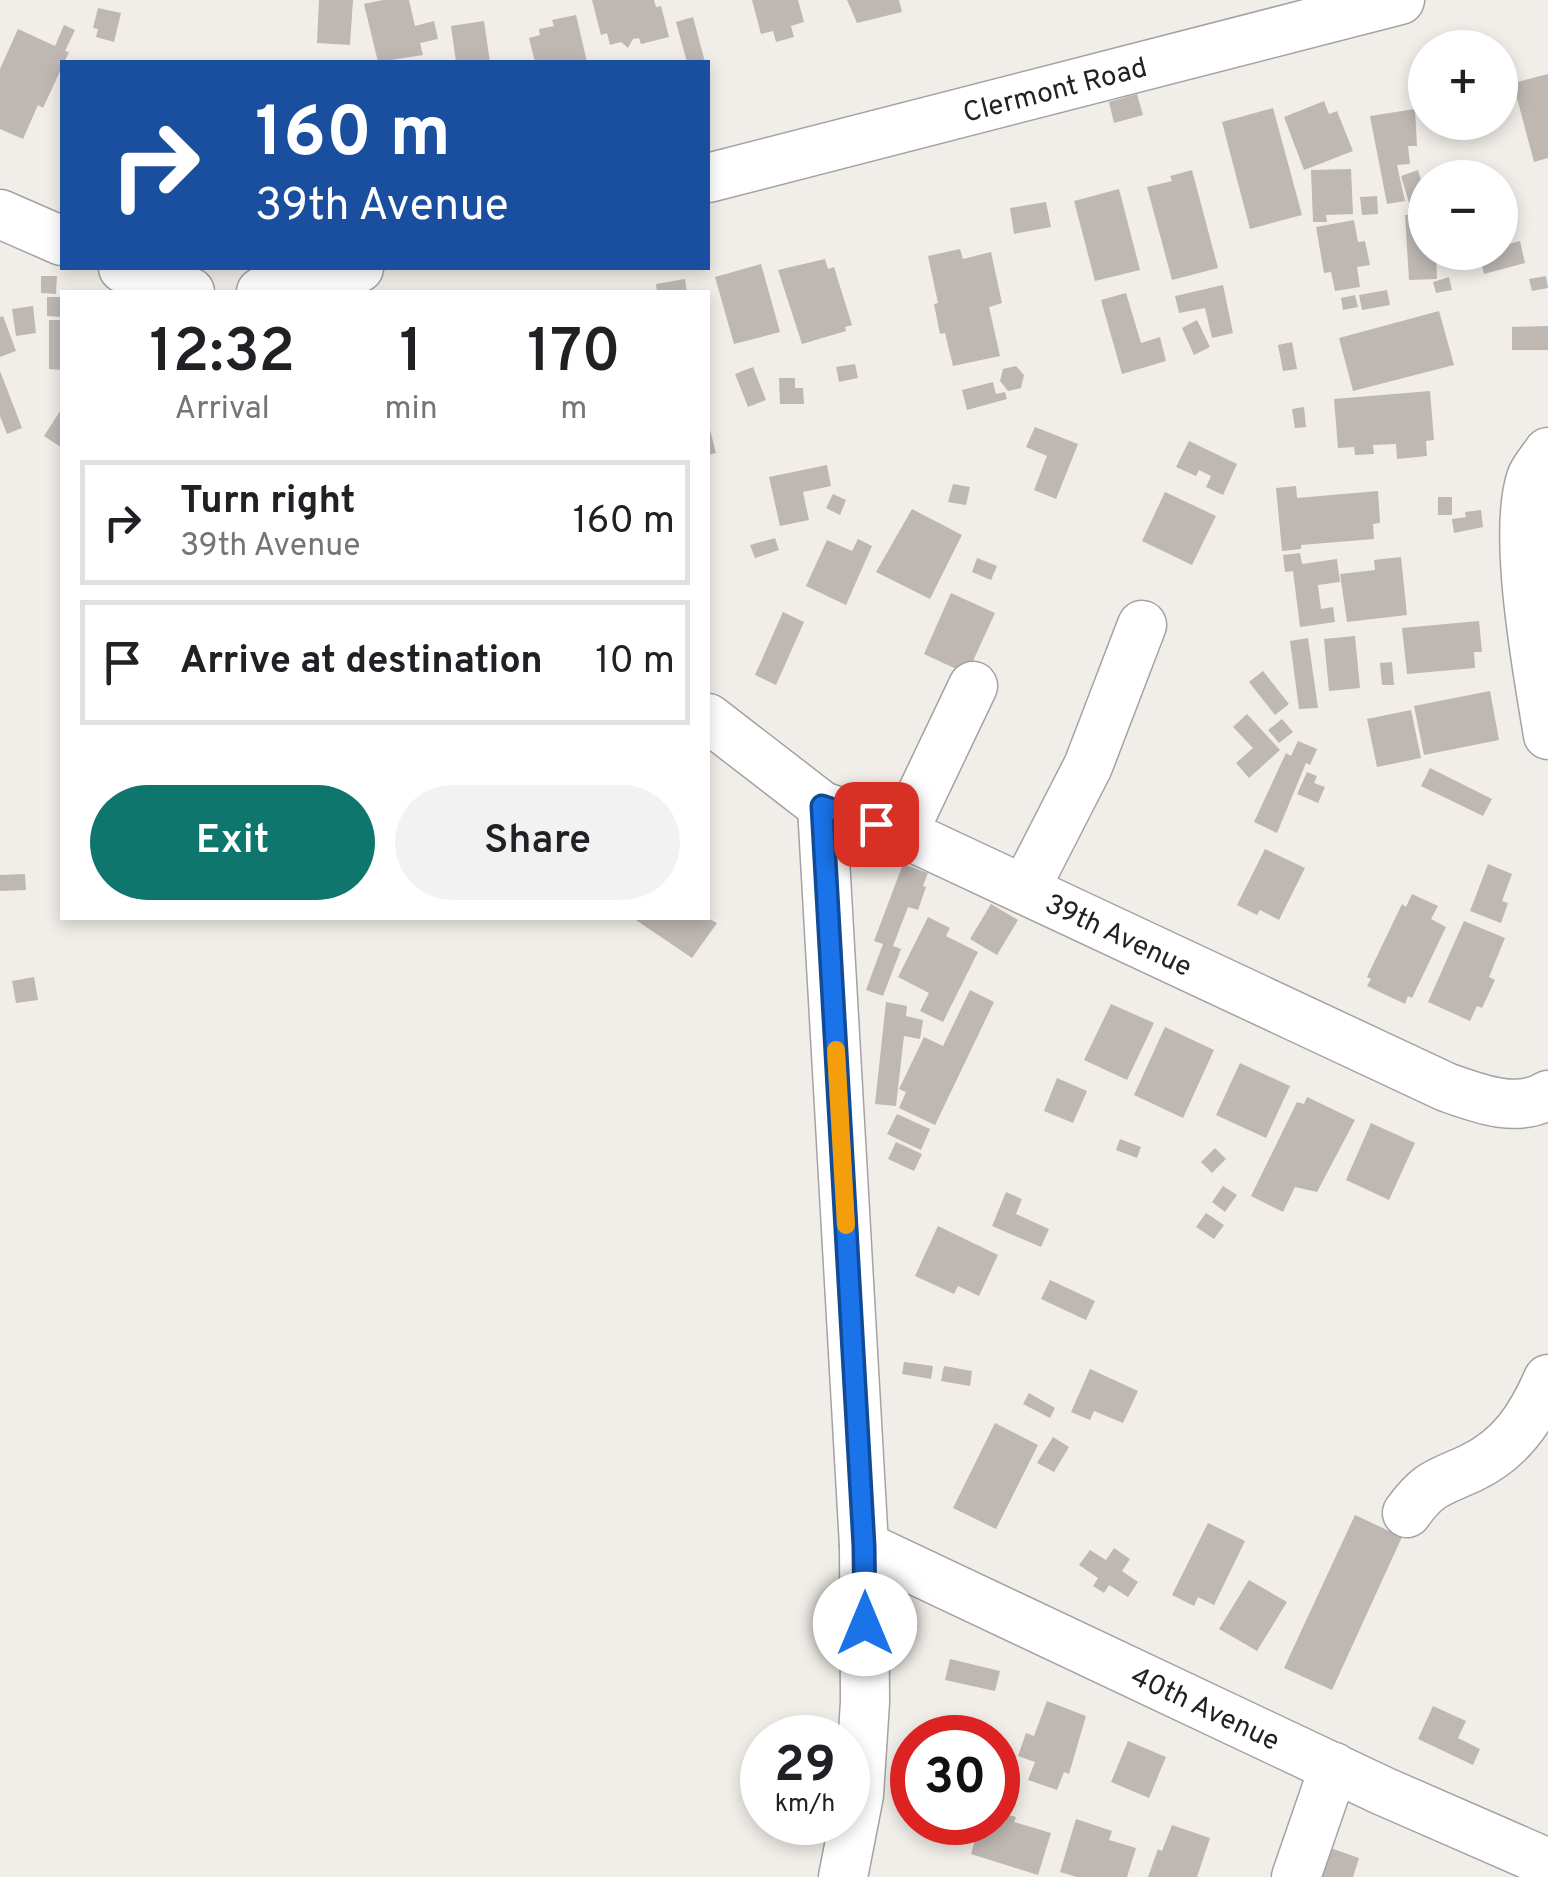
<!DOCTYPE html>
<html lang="en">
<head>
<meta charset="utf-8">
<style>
	:root { --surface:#fff; --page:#f2f2f2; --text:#202124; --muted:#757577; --line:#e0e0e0; --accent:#0f766e }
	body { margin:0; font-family:Overpass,sans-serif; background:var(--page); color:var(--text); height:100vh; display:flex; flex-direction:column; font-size:38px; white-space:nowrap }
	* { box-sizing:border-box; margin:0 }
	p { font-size:32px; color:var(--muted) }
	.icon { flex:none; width:55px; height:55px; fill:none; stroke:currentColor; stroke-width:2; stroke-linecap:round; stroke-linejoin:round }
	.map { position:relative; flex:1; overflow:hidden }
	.sheet { position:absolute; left:60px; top:290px; width:650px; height:630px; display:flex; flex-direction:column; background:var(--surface); border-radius:0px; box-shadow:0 5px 15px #0003 }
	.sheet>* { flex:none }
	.guide { position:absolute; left:60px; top:60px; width:650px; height:210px; border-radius:0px; box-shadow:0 5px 15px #0003; background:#1a4fa0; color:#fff; overflow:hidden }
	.controls { position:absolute; left:1408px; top:30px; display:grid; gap:20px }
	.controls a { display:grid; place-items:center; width:110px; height:110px; border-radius:50%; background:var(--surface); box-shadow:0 5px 15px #0003; font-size:50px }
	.speed { position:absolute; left:740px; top:1715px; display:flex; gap:20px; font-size:50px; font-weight:700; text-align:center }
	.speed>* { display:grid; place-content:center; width:130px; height:130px; border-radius:50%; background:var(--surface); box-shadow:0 5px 15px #0003; line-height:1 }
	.speed small { font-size:25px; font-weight:400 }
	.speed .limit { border:15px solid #d22; background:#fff; color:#111 }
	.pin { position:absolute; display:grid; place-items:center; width:85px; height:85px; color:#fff; margin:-42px; border-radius:20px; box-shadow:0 5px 15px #0006 }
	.me { position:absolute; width:110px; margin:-55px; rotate:0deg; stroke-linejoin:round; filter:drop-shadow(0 0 8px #0008) }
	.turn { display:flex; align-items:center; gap:35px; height:210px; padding:0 30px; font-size:45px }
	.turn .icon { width:130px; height:130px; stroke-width:2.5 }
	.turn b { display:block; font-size:70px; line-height:85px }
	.eta { display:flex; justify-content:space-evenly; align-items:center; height:170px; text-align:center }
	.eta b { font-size:60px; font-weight:600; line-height:70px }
	.action { display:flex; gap:20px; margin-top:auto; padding:20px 30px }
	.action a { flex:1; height:115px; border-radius:60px; background:var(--accent); color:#fff; font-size:40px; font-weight:600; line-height:115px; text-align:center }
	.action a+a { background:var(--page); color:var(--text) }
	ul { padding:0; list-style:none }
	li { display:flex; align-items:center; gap:30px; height:125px; margin:0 20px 15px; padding:0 10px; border:5px solid var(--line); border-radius:0px }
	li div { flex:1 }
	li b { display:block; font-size:38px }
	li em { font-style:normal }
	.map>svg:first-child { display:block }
	.building { fill:#beb7b2 }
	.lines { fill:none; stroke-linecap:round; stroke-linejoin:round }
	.minor-casing { stroke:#a3a3a3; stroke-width:51 }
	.minor { stroke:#fff; stroke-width:48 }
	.route-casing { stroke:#114b97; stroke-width:25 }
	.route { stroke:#1a73e8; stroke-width:18 }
	.slow { stroke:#f59e0b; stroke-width:18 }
	.labels { text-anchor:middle; stroke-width:8; stroke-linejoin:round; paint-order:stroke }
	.street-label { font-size:28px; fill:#222; stroke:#fff }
</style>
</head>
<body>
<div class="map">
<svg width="1548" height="1877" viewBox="0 0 1548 1877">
	<rect width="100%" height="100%" fill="#f1eee9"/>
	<g class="building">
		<path d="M319 0H353L350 45 317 43Z"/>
		<path d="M383 0H409L415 26 434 21 438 39 420 43 423 55 378 62 364 4Z"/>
		<path d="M592 0H654L656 7 661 6 669 37 641 44 639 38 633 39 628 48 621 42 610 45 607 33 601 35Z"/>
		<path d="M752 0H798L804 22 791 26 794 37 776 42 773 31 761 34Z"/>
		<path d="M847 0H899L902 12 857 23Z"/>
		<path d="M98 8 121 13 114 42 96 37 98 29 93 28Z"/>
		<path d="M576 15 587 62H535L529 38 540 35 539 29 554 26 552 20Z"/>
		<path d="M693 17 705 62H687L676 22Z"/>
		<path d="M484 21 490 62H456L451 26Z"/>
		<path d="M64 25 75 30 65 51 69 52 43 108 38 105 23 139 0 129V69L18 29 55 46Z"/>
		<path d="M1548 74V158L1534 162 1513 83Z"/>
		<path d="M1137 94 1143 115 1114 123 1109 102Z"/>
		<path d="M1324 101 1329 114 1337 111 1353 151 1304 170 1284 117Z"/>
		<path d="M1273 108 1302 215 1250 229 1222 122Z"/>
		<path d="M1415 109 1417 146H1408L1410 164 1397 165 1405 201 1387 204 1370 116Z"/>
		<path d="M1351 169 1353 214 1326 215 1327 222H1313L1311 170Z"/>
		<path d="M1192 170 1218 268 1172 280 1147 187 1172 181 1170 176Z"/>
		<path d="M1418 170 1425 194V209L1412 213 1401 176Z"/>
		<path d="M1119 189 1140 270 1095 281 1074 201Z"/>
		<path d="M1377 196 1378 214 1362 215 1360 197Z"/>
		<path d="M1046 202 1051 227 1014 234 1010 208Z"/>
		<path d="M1425 214V252H1436L1437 279 1409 280 1405 215Z"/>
		<path d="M1501 215 1509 244 1520 241 1525 263 1484 274 1479 252H1500Z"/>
		<path d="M1354 220 1358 242 1365 241 1370 265 1357 267 1360 287 1335 291 1331 272 1324 273 1316 227Z"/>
		<path d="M960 249 963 259 991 252 1002 303 989 307 1000 356 953 366 945 333 940 334 934 304 938 303 928 256Z"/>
		<path d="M825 259 828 269 834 267 852 325 845 327 846 331 802 344 778 270Z"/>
		<path d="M761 264 780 332 734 344 715 277Z"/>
		<path d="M41 276H57L56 294 41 293Z"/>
		<path d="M1546 276 1548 288 1532 291 1529 279Z"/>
		<path d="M1449 277 1452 290 1436 293 1433 282Z"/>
		<path d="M685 279 687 292H657L656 284Z"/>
		<path d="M1223 285 1233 333 1212 338 1205 308 1179 313 1175 296Z"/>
		<path d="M1387 290 1390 305 1362 310 1359 295Z"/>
		<path d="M1126 293 1141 343 1160 337 1166 361 1122 374 1101 300Z"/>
		<path d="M1355 295 1358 307 1343 310 1341 298Z"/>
		<path d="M47 297H62V317L47 316Z"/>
		<path d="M33 306 36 333 16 336 12 309Z"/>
		<path d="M1439 311 1454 365 1353 391 1339 338Z"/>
		<path d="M3 316 16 351 0 357V317Z"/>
		<path d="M49 320H62V370L49 369Z"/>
		<path d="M1197 320 1210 347 1194 355 1182 328Z"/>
		<path d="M1548 326V350H1512V327Z"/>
		<path d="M1292 342 1297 369 1283 371 1278 345Z"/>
		<path d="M855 364 858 378 839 382 836 367Z"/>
		<path d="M1016 366 1024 375 1021 388 1008 391 1000 381 1003 369Z"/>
		<path d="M753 367 766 400 748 407 735 374Z"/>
		<path d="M0 371 22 428 7 434 0 416Z"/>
		<path d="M779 378H795V388H803L804 404H780Z"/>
		<path d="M993 382 996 394 1005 392 1007 399 967 410 962 390Z"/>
		<path d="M1430 391 1434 440 1426 441 1427 456 1397 459 1396 444 1373 445 1374 454 1355 455 1354 447 1338 448 1334 399Z"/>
		<path d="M1304 407 1306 427 1295 428 1292 409Z"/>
		<path d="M62 408V448L44 436Z"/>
		<path d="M708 422 716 453 708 455Z"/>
		<path d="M1035 427 1078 444 1056 499 1034 490 1047 456 1026 447Z"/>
		<path d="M1189 441 1237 464 1223 495 1206 487 1211 476 1199 470 1196 476 1176 467Z"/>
		<path d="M827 465 831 486 803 492 809 520 780 526 769 477Z"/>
		<path d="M953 484 970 487 966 505 948 502Z"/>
		<path d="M1296 486 1297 498 1378 491 1380 523 1373 524 1374 539 1301 545V549L1282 551 1276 488Z"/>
		<path d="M1165 492 1216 516 1192 565 1142 541Z"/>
		<path d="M833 494 846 500 840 515 826 508Z"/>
		<rect x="1438" y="497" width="14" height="18"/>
		<path d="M912 509 962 535 930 599 876 572Z"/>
		<path d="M1481 510 1483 527 1454 533 1452 519 1466 517 1465 512Z"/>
		<path d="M775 538 779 550 755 558 750 545Z"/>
		<path d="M858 539 872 546 846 605 806 586 827 540 852 551Z"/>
		<path d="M1300 553 1302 564 1337 559 1340 582 1318 585 1321 609 1333 607 1335 622 1300 627 1293 571 1285 572 1283 555Z"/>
		<path d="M1401 557 1407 615 1347 622 1340 574 1375 570 1374 560Z"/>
		<path d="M977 558 997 566 991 580 972 572Z"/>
		<path d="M951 593 995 613 967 674 924 654Z"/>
		<path d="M783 612 804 622 776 685 755 675Z"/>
		<path d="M1479 621 1482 652H1474L1475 668 1407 674 1402 628Z"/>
		<path d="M1355 636 1360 688 1329 691 1324 639Z"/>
		<path d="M1308 638 1318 708 1299 709 1290 641Z"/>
		<path d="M1392 662 1394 685H1382L1380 663Z"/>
		<path d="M1263 671 1289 704 1275 715 1249 682Z"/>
		<path d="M1490 691 1499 740 1424 755 1414 706Z"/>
		<path d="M1411 710 1421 758 1377 767 1367 719Z"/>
		<path d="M1247 714 1280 750 1249 778 1236 763 1253 748 1233 727Z"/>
		<path d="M1282 719 1293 732 1279 743 1268 730Z"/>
		<path d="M1298 741 1317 749 1310 765 1306 763 1277 833 1254 822 1286 753 1291 756Z"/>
		<path d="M1430 768 1492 799 1483 816 1421 786Z"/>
		<path d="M1307 772 1317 776 1314 783 1325 787 1318 803 1297 794Z"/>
		<path d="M1265 849 1305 868 1279 920 1260 910 1257 915 1237 905Z"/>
		<path d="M903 864 928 873 923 886 926 887 918 910 908 907 893 946 901 949 883 996 866 990 883 944 874 941Z"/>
		<path d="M1488 864 1512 874 1502 901 1508 903 1501 923 1470 911Z"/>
		<path d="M25 874 26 890 0 891V875Z"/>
		<path d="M1412 894 1438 906 1431 919 1446 927 1412 998 1408 996 1405 1004 1367 986 1371 979 1367 977 1402 904 1406 907Z"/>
		<path d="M991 904 1018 920 997 955 970 939Z"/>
		<path d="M928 917 950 928 946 936 978 952 943 1022 920 1011 929 993 898 977Z"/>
		<path d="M633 918H708L717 923 692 958Z"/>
		<path d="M1464 921 1505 938 1489 977 1495 980 1482 1008 1477 1006 1470 1021 1428 1002Z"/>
		<path d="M34 977 38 1000 16 1003 12 981Z"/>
		<path d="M970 990 994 1002 935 1125 899 1108 906 1092 899 1089 924 1037 943 1046Z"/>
		<path d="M886 1002 907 1006 906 1016 923 1020 920 1039 904 1036 896 1106 875 1104Z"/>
		<path d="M1111 1004 1154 1023 1127 1080 1084 1060Z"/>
		<path d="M1165 1027 1214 1050 1183 1118 1134 1095Z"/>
		<path d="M1240 1063 1290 1086 1266 1138 1216 1115Z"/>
		<path d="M1057 1078 1087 1091 1073 1123 1044 1111Z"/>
		<path d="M1307 1097 1355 1120 1317 1192 1295 1187 1283 1212 1251 1196 1297 1102 1304 1104Z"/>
		<path d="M897 1114 930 1129 921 1150 887 1134Z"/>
		<path d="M1371 1123 1415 1143 1389 1200 1346 1180Z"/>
		<path d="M1120 1139 1141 1147 1137 1158 1116 1150Z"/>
		<path d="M896 1142 922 1154 914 1171 888 1159Z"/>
		<path d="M1215 1148 1226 1159 1212 1173 1201 1162Z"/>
		<path d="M1223 1186 1237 1195 1225 1212 1212 1202Z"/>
		<path d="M1006 1192 1022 1199 1016 1214 1049 1229 1041 1247 992 1226Z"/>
		<path d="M1206 1213 1224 1225 1214 1239 1196 1227Z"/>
		<path d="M938 1226 998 1255 979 1296 958 1286 954 1294 915 1276Z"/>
		<path d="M1050 1280 1095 1301 1086 1320 1041 1299Z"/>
		<path d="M904 1362 933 1366 931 1379 902 1374Z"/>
		<path d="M944 1366 972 1371 970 1386 941 1381Z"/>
		<path d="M1090 1369 1138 1391 1123 1423 1094 1411 1090 1420 1071 1412Z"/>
		<path d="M1029 1393 1055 1408 1050 1418 1023 1404Z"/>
		<path d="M995 1423 1038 1445 996 1529 953 1508Z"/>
		<path d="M1053 1437 1069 1447 1054 1472 1037 1463Z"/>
		<path d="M1355 1515 1402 1537 1332 1690 1284 1668Z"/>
		<path d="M1208 1523 1245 1541 1214 1605 1198 1597 1194 1606 1172 1595Z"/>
		<path d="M1114 1548 1130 1559 1122 1571 1138 1582 1128 1597 1109 1585 1104 1593 1093 1586 1098 1578 1079 1565 1090 1550 1106 1560Z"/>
		<path d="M1249 1580 1287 1602 1257 1651 1219 1629Z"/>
		<path d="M910 1609 918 1627 889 1639 884 1630 891 1626 888 1619Z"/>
		<path d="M950 1659 1000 1671 995 1691 945 1680Z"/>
		<path d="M1047 1701 1086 1716 1069 1774 1064 1772 1057 1790 1028 1780 1035 1762 1018 1756 1026 1733 1034 1736Z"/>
		<path d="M1433 1706 1466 1721 1458 1738 1480 1749 1473 1765 1418 1739Z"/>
		<path d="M1128 1741 1166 1757 1149 1798 1111 1782Z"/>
		<path d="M998 1812 1016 1817 1014 1822 1051 1833 1038 1875 971 1854 980 1822H998Z"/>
		<path d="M1076 1819 1112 1831 1109 1840 1136 1848 1127 1877H1077L1060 1872Z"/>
		<path d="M1172 1825 1210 1838 1197 1877H1148L1158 1849 1162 1851Z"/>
		<path d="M1316 1843 1359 1858 1353 1877H1305Z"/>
	</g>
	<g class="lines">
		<g class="minor-casing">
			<g id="minor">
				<path id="s1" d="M708 178 1400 0"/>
				<path d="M0 214 62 241"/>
				<path d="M123 268 190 292"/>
				<path d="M261 292 359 268"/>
				<path d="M1548 452C1543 460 1534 469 1531 478 1512 534 1538 674 1548 735"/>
				<path id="s2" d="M708 718 822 806 903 833 1446 1087C1477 1098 1517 1114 1548 1095"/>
				<path d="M822 806 864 1546 865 1702 859 1795 843 1877"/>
				<path d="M903 833 973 686"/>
				<path d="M1025 889 1088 766 1142 625"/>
				<path d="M1407 1513C1429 1482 1439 1483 1471 1468 1511 1449 1531 1418 1548 1379"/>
				<path id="s3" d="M864 1546 1383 1791 1548 1863"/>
				<path d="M1296 1877 1334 1767"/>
			</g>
		</g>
		<use href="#minor" class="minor"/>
	</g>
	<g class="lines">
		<g class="route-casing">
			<path id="route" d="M865 1624 864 1546 822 806 876 824"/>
		</g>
		<use href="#route" class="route"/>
		<path class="slow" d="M836 1050 846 1225"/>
	</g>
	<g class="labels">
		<g class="street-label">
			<text dy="10" stroke="none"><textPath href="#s1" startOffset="358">Clermont Road</textPath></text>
			<text dy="10" stroke="none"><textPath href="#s2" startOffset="468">39th Avenue</textPath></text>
			<text dy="10" stroke="none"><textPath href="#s3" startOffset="378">40th Avenue</textPath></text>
		</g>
	</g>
</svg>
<div class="controls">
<a>+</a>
<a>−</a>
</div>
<div class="speed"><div>29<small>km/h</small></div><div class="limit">30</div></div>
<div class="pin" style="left:876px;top:824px;background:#d93025"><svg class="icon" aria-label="arrive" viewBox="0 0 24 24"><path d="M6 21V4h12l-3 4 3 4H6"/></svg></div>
<svg class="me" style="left:865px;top:1624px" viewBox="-20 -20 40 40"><circle r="19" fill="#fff"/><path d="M0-13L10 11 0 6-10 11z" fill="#1a73e8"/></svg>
<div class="guide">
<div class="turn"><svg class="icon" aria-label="right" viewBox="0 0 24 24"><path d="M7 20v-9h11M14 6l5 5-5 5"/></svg><div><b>160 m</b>39th Avenue</div></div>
</div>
<section class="sheet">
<div class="eta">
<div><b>12:32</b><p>Arrival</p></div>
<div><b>1</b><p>min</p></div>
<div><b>170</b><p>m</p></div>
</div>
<ul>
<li><svg class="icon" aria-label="right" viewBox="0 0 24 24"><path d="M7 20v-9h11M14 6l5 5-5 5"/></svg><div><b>Turn right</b><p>39th Avenue</p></div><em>160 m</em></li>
<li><svg class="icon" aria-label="arrive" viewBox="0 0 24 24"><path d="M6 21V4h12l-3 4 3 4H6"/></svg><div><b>Arrive at destination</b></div><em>10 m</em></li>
</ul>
<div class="action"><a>Exit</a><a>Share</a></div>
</section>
</div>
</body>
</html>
